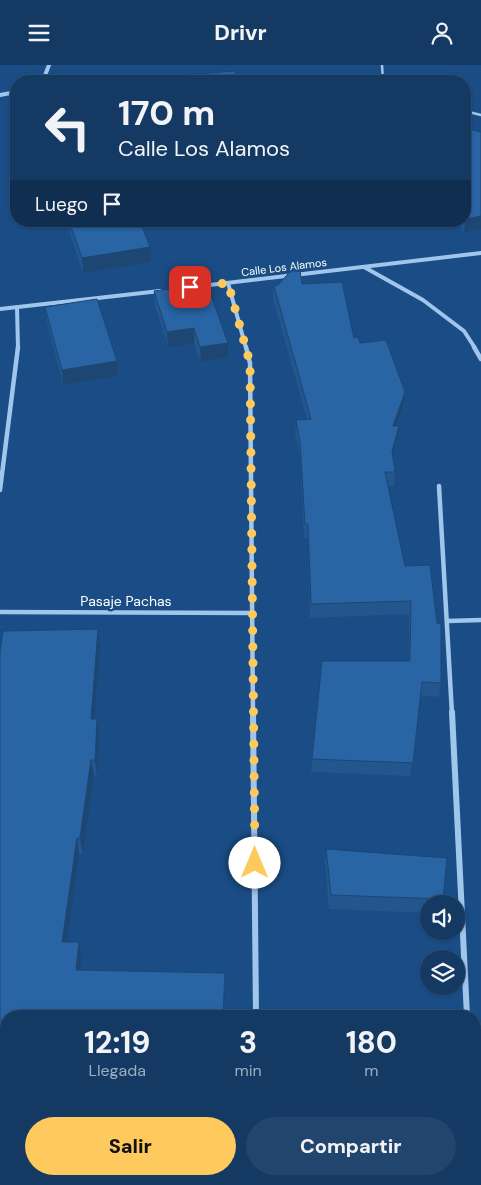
<!DOCTYPE html>
<html lang="es">
<head>
<meta charset="utf-8">
<style>
	:root { --surface:#143a64; --page:#21456d; --text:#f1f3f6; --muted:#9dadbf; --line:#335478; --accent:#fec95d }
	body { margin:0; font-family:"DM Sans",sans-serif; background:var(--page); color:var(--text); height:100vh; display:flex; flex-direction:column; font-size:19px; white-space:nowrap }
	* { box-sizing:border-box; margin:0 }
	p { font-size:16px; color:var(--muted) }
	.icon { flex:none; width:28px; height:28px; fill:none; stroke:currentColor; stroke-width:2; stroke-linecap:round; stroke-linejoin:round }
	.map { position:relative; flex:1; overflow:hidden }
	.drawer { position:absolute; left:0px; top:945px; width:481px; height:175px; display:flex; flex-direction:column; background:var(--surface); border-radius:20px 20px 0 0; box-shadow:0 1px 4px #0004,0 0 0 1px var(--line) }
	.drawer>* { flex:none }
	.hud { position:absolute; left:10px; top:10px; width:461px; height:152px; border-radius:20px; box-shadow:0 1px 4px #0004,0 0 0 1px var(--line); background:#143a64; color:var(--text); overflow:hidden }
	.controls { position:absolute; left:420px; top:830px; display:grid; gap:10px }
	.controls a { display:grid; place-items:center; width:45px; height:45px; border-radius:50%; background:var(--surface); box-shadow:0 1px 4px #0004,0 0 0 1px var(--line); font-size:25px }
	.pin { position:absolute; display:grid; place-items:center; width:42px; height:42px; color:#fff; margin:-21px; border-radius:10px; box-shadow:0 2px 8px #0006 }
	.me { position:absolute; width:55px; margin:-28px; rotate:0deg; stroke-linejoin:round; filter:drop-shadow(0 0 4px #0008) }
	.turn { display:flex; align-items:center; gap:18px; height:105px; padding:0 25px; font-size:22px }
	.turn .icon { width:65px; height:65px; stroke-width:2.5 }
	.turn b { display:block; font-size:35px; line-height:42px }
	.then { display:flex; align-items:center; height:48px; padding:0 25px; background:#0003; gap:10px; font-size:19px }
	.eta { display:flex; justify-content:space-evenly; align-items:center; height:85px; text-align:center }
	.eta b { font-size:30px; font-weight:800; line-height:35px }
	.primary-button { display:flex; gap:10px; margin-top:auto; padding:10px 25px }
	.primary-button a { flex:1; height:58px; border-radius:30px; background:var(--accent); color:#111; font-size:20px; font-weight:800; line-height:58px; text-align:center }
	.primary-button a+a { background:var(--page); color:var(--text) }
	header { display:flex; justify-content:space-between; align-items:center; height:65px; padding:0 25px; background:var(--surface); font-size:22px; font-weight:800 }
	.map>svg:first-child { display:block }
	.lines { fill:none; stroke-linecap:round; stroke-linejoin:round }
	.service { stroke:#a1c6ec; stroke-width:2.5 }
	.minor-far2 { stroke:#a1c6ec; stroke-width:4 }
	.minor-far1 { stroke:#a1c6ec; stroke-width:4.5 }
	.minor { stroke:#a1c6ec; stroke-width:6 }
	.wall { fill:#23568d }
	.shaded-wall { fill:#1d4673 }
	.building { fill:#2964a4; stroke:#1d4673 }
	.route { stroke:#fec95d; stroke-width:9; stroke-dasharray:0 16.2 }
	.labels { text-anchor:middle; stroke-width:5; stroke-linejoin:round; paint-order:stroke }
	.far-street-label { font-size:11px; fill:#fff; stroke:#1a4d86 }
	.street-label { font-size:14px; fill:#fff; stroke:#1a4d86 }
</style>
</head>
<body>
<header><svg class="icon" aria-label="menu" viewBox="0 0 24 24"><path d="M4 6h16M4 12h16M4 18h16"/></svg>Drivr<svg class="icon" aria-label="person" viewBox="0 0 24 24"><circle cx="12" cy="8" r="4"/><path d="M4 21q1-7 8-7t8 7"/></svg></header>
<div class="map">
<svg width="481" height="1120" viewBox="0 0 481 1120">
	<rect width="100%" height="100%" fill="#1a4d86"/>
	<g class="lines">
		<g class="service">
			<path d="M382 0 383 16"/>
			<path d="M465 46 481 50"/>
		</g>
		<g class="minor-far2">
			<path d="M39 16 44 13 49 0"/>
			<path d="M0 30 16 27"/>
			<path d="M364 202 423 235 464 266 475 283"/>
			<path d="M228 218 246 283"/>
			<path d="M201 221 481 188"/>
			<path d="M17 242 18 283"/>
			<path d="M0 244 160 226"/>
		</g>
		<g class="minor-far1">
			<path d="M246 282 250 298 253 649"/>
			<path d="M474 282 481 294"/>
			<path d="M439 421 452 649"/>
			<path d="M0 425 18 282"/>
			<path d="M0 547 252 548"/>
			<path d="M448 556 481 555"/>
		</g>
		<g class="minor">
			<path d="M253 647 256 951"/>
			<path d="M452 647 467 951"/>
			<path d="M475 986 481 1001"/>
			<path d="M258 1114V1120"/>
		</g>
	</g>
	<g class="wall">
		<path d="M465 63 481 67 464 167 457 156H465Z"/>
		<path d="M68 156H140L151 197 83 208 70 169Z"/>
		<path d="M302 219 354 273 360 278 405 327 403 341 397 361V374L393 392 395 407 394 421H388L405 501 441 618 439 632 421 630 410 711 311 707 312 694 409 596V549L310 553 308 473H304L300 391 295 369 296 355 307 354 273 234 274 221Z"/>
		<path d="M154 226 228 278V293L201 297 194 279 168 282 155 241Z"/>
		<path d="M45 242 117 296 118 311 63 320 47 257Z"/>
		<path d="M100 581 94 654 99 671 97 711H94L83 789H79L67 877 82 892 80 905 225 908 226 923 6 951V1012H0V586Z"/>
		<path d="M326 784 443 834 442 839H429V848L329 844 325 798Z"/>
	</g>
	<g class="shaded-wall">
		<path d="M481 151V164L464 167 466 154Z"/>
		<path d="M150 182 151 197 83 208 82 193Z"/>
		<path d="M194 263V279L168 282 167 267Z"/>
		<path d="M228 278V293L201 297 200 282Z"/>
		<path d="M117 296 118 311 63 320 62 305Z"/>
		<path d="M405 327 403 341 392 375 393 361Z"/>
		<path d="M399 361 397 374 391 400 392 386Z"/>
		<path d="M98 564 100 581 93 671 91 654Z"/>
		<path d="M97 654 99 671 97 711 95 695Z"/>
		<path d="M91 695 94 711 83 789 80 773Z"/>
		<path d="M77 773 79 789 65 892 62 877Z"/>
		<path d="M79 877 82 892 78 920 76 905Z"/>
		<path d="M225 908 224 951H223Z"/>
		<path d="M22 1114H75L48 1120H0V1119Z"/>
	</g>
	<g class="building">
		<path d="M235 6 239 16H161L159 12Z"/>
		<path d="M465 63 481 67V151L466 154 465 153Z"/>
		<path d="M69 156H140L150 182 82 193Z"/>
		<path d="M299 199 302 219 342 217 354 273 358 272 360 278 386 275 405 327 393 361H399L392 386 395 407H385L405 501 430 500 437 558 441 559V618L422 617 413 698 312 694 322 596H410L411 536 311 539 308 459H305L300 377 296 355 311 354 274 221 278 220 296 200Z"/>
		<path d="M207 219 228 278 200 282 194 263 167 267 154 226Z"/>
		<path d="M97 234 117 296 62 305 45 242Z"/>
		<path d="M98 564 91 654H97L95 695H91L80 773H77L62 877H79L76 905 225 908 223 951H6V999L0 998V586L3 566Z"/>
		<path d="M326 784 447 793 443 834 331 830Z"/>
		<path d="M6 1081V1114H22L0 1119V1082Z"/>
	</g>
	<g class="lines">
		<path class="route" d="M190 222 228 218 250 298 255 798"/>
	</g>
	<g class="labels">
		<g class="far-street-label">
			<text transform="translate(284 202) rotate(-7)" y="4">Calle Los Alamos</text>
		</g>
		<g class="street-label">
			<text x="126" y="541">Pasaje Pachas</text>
		</g>
	</g>
</svg>
<div class="controls">
<a><svg class="icon" aria-label="sound" viewBox="0 0 24 24"><path d="M4 9h4l5-4v14l-5-4H4zM17 9q2 3 0 6"/></svg></a>
<a><svg class="icon" aria-label="layers" viewBox="0 0 24 24"><path d="M12 4l9 5-9 5-9-5zM3 14l9 5 9-5"/></svg></a>
</div>
<div class="pin" style="left:190px;top:222px;background:#d93025"><svg class="icon" aria-label="arrive" viewBox="0 0 24 24"><path d="M6 21V4h12l-3 4 3 4H6"/></svg></div>
<svg class="me" style="left:255px;top:798px" viewBox="-20 -20 40 40"><circle r="19" fill="#fff"/><path d="M0-13L10 11 0 6-10 11z" fill="#fec95d"/></svg>
<div class="hud">
<div class="turn"><svg class="icon" aria-label="left" viewBox="0 0 24 24"><path d="M17 20v-9H6M10 6l-5 5 5 5"/></svg><div><b>170 m</b>Calle Los Alamos</div></div>
<div class="then">Luego<svg class="icon" aria-label="arrive" viewBox="0 0 24 24"><path d="M6 21V4h12l-3 4 3 4H6"/></svg></div>
</div>
<section class="drawer">
<div class="eta">
<div><b>12:19</b><p>Llegada</p></div>
<div><b>3</b><p>min</p></div>
<div><b>180</b><p>m</p></div>
</div>
<div class="primary-button"><a>Salir</a><a>Compartir</a></div>
</section>
</div>
</body>
</html>
